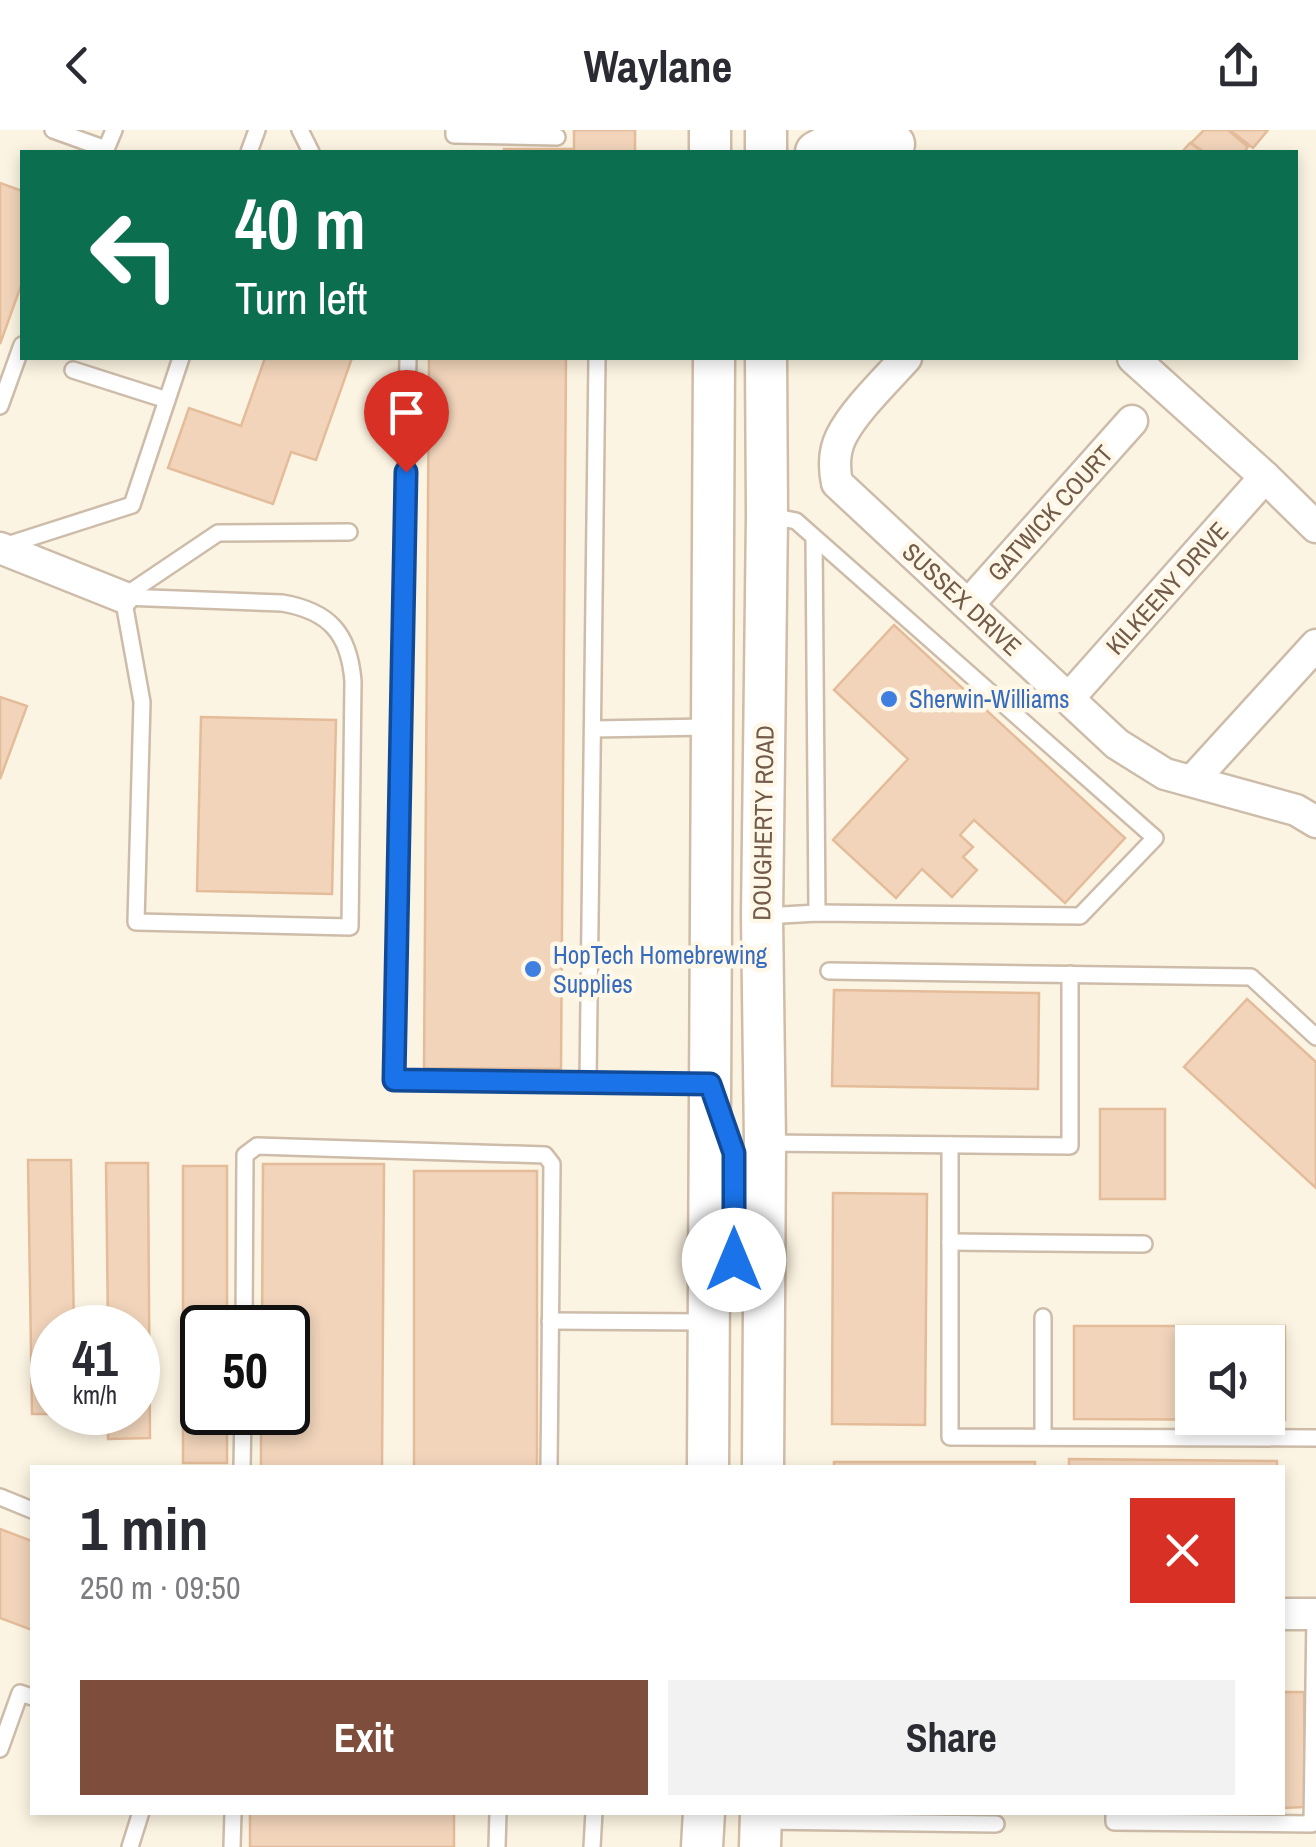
<!DOCTYPE html>
<html lang="en">
<head>
<meta charset="utf-8">
<style>
	:root { --surface:#fff; --page:#f2f2f3; --text:#2b2b33; --muted:#7c7c81; --accent:#7f4d3c }
	body { margin:0; font-family:"Archivo Narrow",sans-serif; background:var(--page); color:var(--text); height:100vh; display:flex; flex-direction:column; font-size:38px; white-space:nowrap }
	* { box-sizing:border-box; margin:0 }
	p { font-size:32px; color:var(--muted) }
	.icon { flex:none; width:55px; height:55px; fill:none; stroke:currentColor; stroke-width:2; stroke-linecap:round; stroke-linejoin:round }
	.map { position:relative; flex:1; overflow:hidden }
	.drawer { position:absolute; left:30px; top:1335px; width:1255px; height:350px; display:flex; flex-direction:column; background:var(--surface); border-radius:0px; box-shadow:0 5px 15px #0003 }
	.drawer>* { flex:none }
	.banner { position:absolute; left:20px; top:20px; width:1278px; height:210px; border-radius:0px; box-shadow:0 5px 15px #0003; background:#0b6e4f; color:#fff; overflow:hidden }
	.controls { position:absolute; left:1175px; top:1195px; display:grid; gap:20px }
	.controls a { display:grid; place-items:center; width:110px; height:110px; border-radius:0px; background:var(--surface); box-shadow:0 5px 15px #0003; font-size:50px }
	.speed { position:absolute; left:30px; top:1175px; display:flex; gap:20px; font-size:50px; font-weight:700; text-align:center }
	.speed>* { display:grid; place-content:center; width:130px; height:130px; border-radius:50%; background:var(--surface); box-shadow:0 5px 15px #0003; line-height:1 }
	.speed small { font-size:25px; font-weight:400 }
	.speed .limit { border:5px solid #111; border-radius:15px; background:#fff; color:#111 }
	.pin { position:absolute; display:grid; place-items:center; width:85px; height:85px; color:#fff; margin:-102px -42px; border-radius:50% 50% 50% 0; rotate:-45deg; box-shadow:0 0 10px #0007 }
	.pin .icon { rotate:45deg }
	.me { position:absolute; width:110px; margin:-55px; rotate:0deg; stroke-linejoin:round; filter:drop-shadow(0 0 8px #0008) }
	.turn { display:flex; align-items:center; gap:35px; height:210px; padding:0 50px; font-size:45px }
	.turn .icon { width:130px; height:130px; stroke-width:2.5 }
	.turn b { display:block; font-size:70px; line-height:85px }
	.round { display:grid; place-items:center; flex:none; width:105px; height:105px; border-radius:0px; background:var(--page) }
	.headline { display:flex; align-items:center; justify-content:space-between; height:170px; padding:0 50px }
	h1 { font-size:60px; font-weight:800; line-height:75px }
	.action { display:flex; gap:20px; margin-top:auto; padding:20px 50px }
	.action a { flex:1; height:115px; border-radius:0px; background:var(--accent); color:#fff; font-size:40px; font-weight:800; line-height:115px; text-align:center }
	.action a+a { background:var(--page); color:var(--text) }
	header { display:flex; justify-content:space-between; align-items:center; height:130px; padding:0 50px; background:var(--surface); font-size:45px; font-weight:800 }
	.map>svg:first-child { display:block }
	.building { fill:#f1d4ba; stroke:#e4bc9a; stroke-width:2.5; fill-rule:evenodd }
	.lines { fill:none; stroke-linecap:round; stroke-linejoin:round }
	.lane-casing { stroke:#cdbca9; stroke-width:20 }
	.street-casing { stroke:#cdbca9; stroke-width:35 }
	.secondary-casing { stroke:#d0bca7; stroke-width:45 }
	.lane { stroke:#fff; stroke-width:15 }
	.street { stroke:#fff; stroke-width:30 }
	.secondary { stroke:#fff; stroke-width:40 }
	.route-casing { stroke:#114b97; stroke-width:25 }
	.route { stroke:#1a73e8; stroke-width:18 }
	.shop-dot { fill:#3f7fe0; stroke:#fff8e8; stroke-width:4 }
	.labels { text-anchor:middle; stroke-width:9; stroke-linejoin:round; paint-order:stroke }
	.street-label { font-size:25px; fill:#735b49; stroke:#fff8e8 }
	.shop-label { font-size:25px; fill:#366cbe; stroke:#fff8e8; text-anchor:start }
</style>
</head>
<body>
<header><svg class="icon" aria-label="back" viewBox="0 0 24 24"><path d="M15 5l-7 7 7 7"/></svg>Waylane<svg class="icon" aria-label="share" viewBox="0 0 24 24"><path d="M12 15V3M7 8l5-5 5 5M5 13v7h14v-7"/></svg></header>
<div class="map">
<svg width="1316" height="1717" viewBox="0 0 1316 1717">
	<rect width="100%" height="100%" fill="#fcf4e2"/>
	<g class="building">
		<path d="M574 0H635V22H504V19H574Z"/>
		<path d="M1204 0H1228L1248 17 1244 22H1204L1191 13Z"/>
		<path d="M1230 0H1268L1253 18Z"/>
		<path d="M1190 13 1203 22H1182Z"/>
		<path d="M0 53 22 61V153L0 214Z"/>
		<path d="M265 228H352L316 330 291 322 273 374 168 338 189 278 241 296Z"/>
		<path d="M429 228H566L561 939 424 938Z"/>
		<path d="M894 495 1125 708 1065 773 974 690 960 705 973 717 963 727 977 740 952 767 922 739 896 768 833 710 908 629 834 560Z"/>
		<path d="M0 567 27 576 0 649Z"/>
		<path d="M201 587 336 590 332 764 197 761Z"/>
		<path d="M834 860 1039 863 1038 959 832 956Z"/>
		<path d="M1247 869 1316 932V1058L1184 937Z"/>
		<rect x="1100" y="979" width="65" height="90"/>
		<path d="M28 1030H71L74 1198H52V1282L75 1284H32Z"/>
		<path d="M106 1033H148L150 1308 108 1309V1282H138V1198H108Z"/>
		<path d="M263 1034H384L382 1338H261V1282H288V1198H262Z"/>
		<path d="M183 1036H227V1198H202V1282H227V1333H183Z"/>
		<rect x="414" y="1041" width="123" height="297"/>
		<path d="M833 1063 927 1064 925 1295 832 1294Z"/>
		<path d="M1074 1196H1285V1290L1074 1289ZM1192 1212H1268V1288H1192Z"/>
		<path d="M1069 1329 1277 1331V1338H1069Z"/>
		<rect x="834" y="1332" width="201" height="6"/>
		<path d="M0 1399 32 1411V1500L0 1488Z"/>
		<path d="M1282 1562H1304L1305 1677 1282 1678Z"/>
		<rect x="250" y="1682" width="204" height="35"/>
	</g>
	<g class="lines">
		<g class="lane-casing">
			<g id="lane">
				<path d="M53 0 106 19 114 0"/>
				<path d="M300 0 311 22"/>
				<path d="M454 0V5L557 7"/>
				<path d="M249 22 257 0"/>
				<path d="M408 228 394 950 710 954"/>
				<path d="M73 240 167 270"/>
				<path d="M0 276 22 215"/>
				<path d="M814 408 817 783"/>
				<path d="M4 416 132 375 181 228"/>
				<path d="M123 467 282 473C329 481 349 503 353 551L350 797 136 792 142 572Z"/>
				<path d="M123 467 218 403 349 402"/>
				<path d="M593 599 709 597"/>
				<path d="M765 786 817 783 1080 786 1155 708 796 391 771 386"/>
				<path d="M829 841 1251 847 1316 907"/>
				<path d="M588 951 597 228"/>
				<path d="M765 1013 1070 1016V844"/>
				<path d="M950 1015V1307L1316 1308"/>
				<path d="M950 1112 1144 1114"/>
				<path d="M550 1191 705 1192"/>
				<path d="M244 1198 245 1025 257 1016 545 1025 552 1034 549 1338"/>
				<path d="M1043 1307V1187"/>
				<path d="M242 1338 243 1282"/>
				<path d="M0 1367 32 1380"/>
				<path d="M0 1619 20 1563 32 1567"/>
				<path d="M1114 1682V1692L1312 1694 1315 1484"/>
				<path d="M761 1691 996 1694"/>
				<path d="M130 1717 141 1682"/>
				<path d="M232 1717 233 1682"/>
				<path d="M497 1717 498 1682"/>
				<path d="M592 1717 594 1682"/>
			</g>
		</g>
		<g class="street-casing">
			<g id="street">
				<path d="M906 228C887 249 853 282 841 307 834 321 834 338 837 353L1117 614 1165 644 1296 680 1316 692"/>
				<path d="M1133 228 1265 347 1316 397"/>
				<path d="M0 418 123 467"/>
				<path d="M968 475 1132 291"/>
				<path d="M1069 568 1265 347"/>
				<path d="M1192 651 1316 515"/>
				<path d="M1282 1484H1316"/>
			</g>
		</g>
		<g class="secondary-casing">
			<g id="secondary">
				<path d="M710 0V22"/>
				<path d="M766 0V22"/>
				<path d="M816 22 831 14H894"/>
				<path d="M708 1338 714 228"/>
				<path d="M763 1338 765 1013 762 786 767 385 766 228"/>
				<path d="M702 1717 704 1682"/>
				<path d="M760 1717 761 1682"/>
			</g>
		</g>
		<use href="#lane" class="lane"/>
		<use href="#street" class="street"/>
		<use href="#secondary" class="secondary"/>
	</g>
	<g class="lines">
		<g class="route-casing">
			<path id="route" d="M406 342 394 950 710 954 734 1023V1130"/>
		</g>
		<use href="#route" class="route"/>
	</g>
	<g class="shop-dot">
		<circle cx="889" cy="569" r="10"/>
		<circle cx="533" cy="839" r="10"/>
	</g>
	<g class="labels">
		<g class="street-label">
			<text transform="translate(1050 383) rotate(-48)" y="9">GATWICK COURT</text>
			<text transform="translate(1167 458) rotate(-48)" y="9">KILKEENY DRIVE</text>
			<text transform="translate(962 469) rotate(43)" y="9">SUSSEX DRIVE</text>
			<text transform="translate(763 693) rotate(-89)" y="9">DOUGHERTY ROAD</text>
		</g>
		<g class="shop-label">
			<text x="909" y="578">Sherwin-Williams</text>
			<text x="553" y="834">HopTech Homebrewing<tspan x="553" dy="29">Supplies</tspan></text>
		</g>
	</g>
</svg>
<div class="controls">
<a><svg class="icon" aria-label="sound" viewBox="0 0 24 24"><path d="M4 9h4l5-4v14l-5-4H4zM17 9q2 3 0 6"/></svg></a>
</div>
<div class="speed"><div>41<small>km/h</small></div><div class="limit">50</div></div>
<div class="pin" style="left:406px;top:342px;background:#d93025"><svg class="icon" aria-label="arrive" viewBox="0 0 24 24"><path d="M6 21V4h12l-3 4 3 4H6"/></svg></div>
<svg class="me" style="left:734px;top:1130px" viewBox="-20 -20 40 40"><circle r="19" fill="#fff"/><path d="M0-13L10 11 0 6-10 11z" fill="#1a73e8"/></svg>
<div class="banner">
<div class="turn"><svg class="icon" aria-label="left" viewBox="0 0 24 24"><path d="M17 20v-9H6M10 6l-5 5 5 5"/></svg><div><b>40 m</b>Turn left</div></div>
</div>
<section class="drawer">
<div class="headline"><div><h1>1 min</h1><p>250 m · 09:50</p></div><a class="round" style="background:#d93025;color:#fff"><svg class="icon" aria-label="close" viewBox="0 0 24 24"><path d="M6 6l12 12M18 6L6 18"/></svg></a></div>
<div class="action"><a>Exit</a><a>Share</a></div>
</section>
</div>
</body>
</html>
